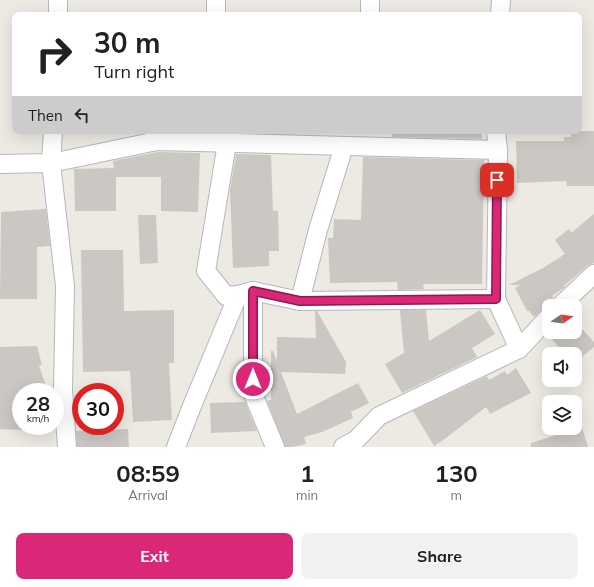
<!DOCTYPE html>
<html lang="en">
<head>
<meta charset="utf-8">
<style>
	:root { --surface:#fff; --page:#f2f2f2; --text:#202124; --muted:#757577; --accent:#db2777 }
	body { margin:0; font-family:Mulish,sans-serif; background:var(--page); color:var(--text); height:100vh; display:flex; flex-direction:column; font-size:15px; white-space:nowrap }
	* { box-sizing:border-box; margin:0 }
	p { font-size:13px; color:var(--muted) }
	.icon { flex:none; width:22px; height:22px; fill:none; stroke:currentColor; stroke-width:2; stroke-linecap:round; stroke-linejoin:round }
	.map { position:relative; height:447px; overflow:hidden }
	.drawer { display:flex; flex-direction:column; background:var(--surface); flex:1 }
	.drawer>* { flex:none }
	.top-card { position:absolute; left:12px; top:12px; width:570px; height:122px; border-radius:8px; box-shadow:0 4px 16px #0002; background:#fff; color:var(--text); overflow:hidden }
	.needle { width:26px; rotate:77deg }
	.tools { position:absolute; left:542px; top:299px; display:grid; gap:8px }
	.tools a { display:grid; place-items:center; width:40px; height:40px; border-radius:8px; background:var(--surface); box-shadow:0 4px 16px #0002; font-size:20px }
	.speed { position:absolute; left:12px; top:383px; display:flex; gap:8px; font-size:20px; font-weight:700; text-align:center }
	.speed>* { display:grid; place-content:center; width:52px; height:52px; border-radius:50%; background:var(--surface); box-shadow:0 4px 16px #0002; line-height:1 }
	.speed small { font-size:10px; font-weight:400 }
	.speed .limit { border:6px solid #d22; background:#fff; color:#111 }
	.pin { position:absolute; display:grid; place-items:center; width:34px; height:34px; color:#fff; margin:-17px; border-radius:8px; box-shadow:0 2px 6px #0006 }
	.me { position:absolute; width:44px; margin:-22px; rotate:0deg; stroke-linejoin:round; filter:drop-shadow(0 0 3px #0008) }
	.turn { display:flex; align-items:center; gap:14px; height:84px; padding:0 16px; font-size:18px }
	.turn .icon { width:52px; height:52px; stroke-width:2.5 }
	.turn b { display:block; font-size:28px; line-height:34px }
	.then { display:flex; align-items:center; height:38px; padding:0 16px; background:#0003; gap:8px; font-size:15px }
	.eta { display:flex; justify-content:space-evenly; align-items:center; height:68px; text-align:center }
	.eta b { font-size:24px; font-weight:700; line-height:28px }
	.primary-button { display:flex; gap:8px; margin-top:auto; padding:8px 16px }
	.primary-button a { flex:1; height:46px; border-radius:8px; background:var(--accent); color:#fff; font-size:16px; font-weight:700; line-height:46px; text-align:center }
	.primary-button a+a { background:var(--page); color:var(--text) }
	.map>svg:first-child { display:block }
	.building { fill:#cbc7c3 }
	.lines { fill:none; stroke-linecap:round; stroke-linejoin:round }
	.minor-casing { stroke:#b5b7ba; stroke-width:20 }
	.minor { stroke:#fff; stroke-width:18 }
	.route-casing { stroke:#8e194d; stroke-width:10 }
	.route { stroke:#db2777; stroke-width:7 }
</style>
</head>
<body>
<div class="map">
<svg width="594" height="447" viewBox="0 0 594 447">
	<rect width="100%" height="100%" fill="#edeae4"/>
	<g class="building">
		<path d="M230 131H271V134L230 132Z"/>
		<path d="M392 131H482V139L392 137Z"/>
		<path d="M571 131H594V186H567L566 181 517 183 516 141H564V137H571Z"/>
		<path d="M158 152 200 153 198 212 161 211V177H116V211H75L74 169 114 168 113 161Z"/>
		<path d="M236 154 271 155 273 211 278 210 279 251H269V266L233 268 230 190Z"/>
		<path d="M363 157 484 160 482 284H423L424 289 398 290 397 282 330 283 328 238H333L334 219 361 220Z"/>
		<path d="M46 209 50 246 37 247V299H0L1 212Z"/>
		<path d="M594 214V263L587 266 564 286 565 287 562 289 552 296 553 298 550 303V306L542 310 534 317 529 311H527L515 288 520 285H509L543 268 565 254 555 240 569 229 571 233Z"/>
		<path d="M138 215H156L158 263 140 264Z"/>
		<path d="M81 250H123L124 311 174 310V363H169L172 420 133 422 130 371 83 372Z"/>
		<path d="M400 310H426L429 341 480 310 495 334 472 348 477 357 402 393 385 364 404 353Z"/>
		<path d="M315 311H317L346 362 345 374 281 372 297 414 358 383 369 403 351 412 353 418 322 432 304 437 306 444 292 447H285L267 401 271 400V351H273L277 361V337L316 338Z"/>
		<path d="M575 321 594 342V347L575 363V354H556L561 350 548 334 549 332H575Z"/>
		<path d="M37 346 42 365H39L46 386H42V392H21V426H41V431L0 429V347Z"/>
		<path d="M516 368 531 393 490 414 486 407 446 438 434 446 413 411 487 376 489 380 505 371 507 375Z"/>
		<path d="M245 402 257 431 211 433 210 403Z"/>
		<path d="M582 427 588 447H531V443Z"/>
		<path d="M128 429 129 447H77L76 431Z"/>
	</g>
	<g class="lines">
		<g class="minor-casing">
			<g id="minor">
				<path d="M216 0V15"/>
				<path d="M58 15V0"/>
				<path d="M370 15V0"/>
				<path d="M500 15 501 0"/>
				<path d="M53 131 51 163 65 286 63 390 67 447"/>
				<path d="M496 131 498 150 496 299 519 349"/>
				<path d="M227 143 206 271 226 296 238 295 253 291 300 301 318 230 344 146"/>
				<path d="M0 164 51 163 157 141 498 150"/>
				<path d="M253 291V394L275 447"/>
				<path d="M300 301 496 299"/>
				<path d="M560 306 594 274"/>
				<path d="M176 447 192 406 238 295"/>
				<path d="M343 447 356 440 379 416 519 349 549 317"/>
			</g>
		</g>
		<use href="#minor" class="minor"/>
	</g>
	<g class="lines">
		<g class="route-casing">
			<path id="route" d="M253 379V291L300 301 496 299 497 180"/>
		</g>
		<use href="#route" class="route"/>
	</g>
</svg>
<div class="tools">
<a><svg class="needle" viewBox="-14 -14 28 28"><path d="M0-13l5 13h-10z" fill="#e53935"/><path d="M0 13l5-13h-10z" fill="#757577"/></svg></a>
<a><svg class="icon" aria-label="sound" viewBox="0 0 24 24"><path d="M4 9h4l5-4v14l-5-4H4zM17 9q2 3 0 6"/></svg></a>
<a><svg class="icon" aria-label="layers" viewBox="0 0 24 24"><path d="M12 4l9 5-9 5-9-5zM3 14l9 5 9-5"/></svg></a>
</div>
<div class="speed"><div>28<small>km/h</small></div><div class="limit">30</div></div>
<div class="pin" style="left:497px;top:180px;background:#d93025"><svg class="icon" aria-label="arrive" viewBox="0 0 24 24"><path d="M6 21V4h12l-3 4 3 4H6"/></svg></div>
<svg class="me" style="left:253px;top:379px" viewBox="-20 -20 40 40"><circle r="17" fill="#db2777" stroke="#fff" stroke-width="3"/><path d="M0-11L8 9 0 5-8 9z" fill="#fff"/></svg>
<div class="top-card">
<div class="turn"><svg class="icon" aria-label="right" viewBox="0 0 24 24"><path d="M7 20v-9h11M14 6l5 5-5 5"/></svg><div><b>30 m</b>Turn right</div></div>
<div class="then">Then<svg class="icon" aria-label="left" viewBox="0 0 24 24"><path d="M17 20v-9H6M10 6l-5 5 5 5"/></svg></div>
</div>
</div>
<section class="drawer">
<div class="eta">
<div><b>08:59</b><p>Arrival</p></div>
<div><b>1</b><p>min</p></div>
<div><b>130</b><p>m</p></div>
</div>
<div class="primary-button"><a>Exit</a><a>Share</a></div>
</section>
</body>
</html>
